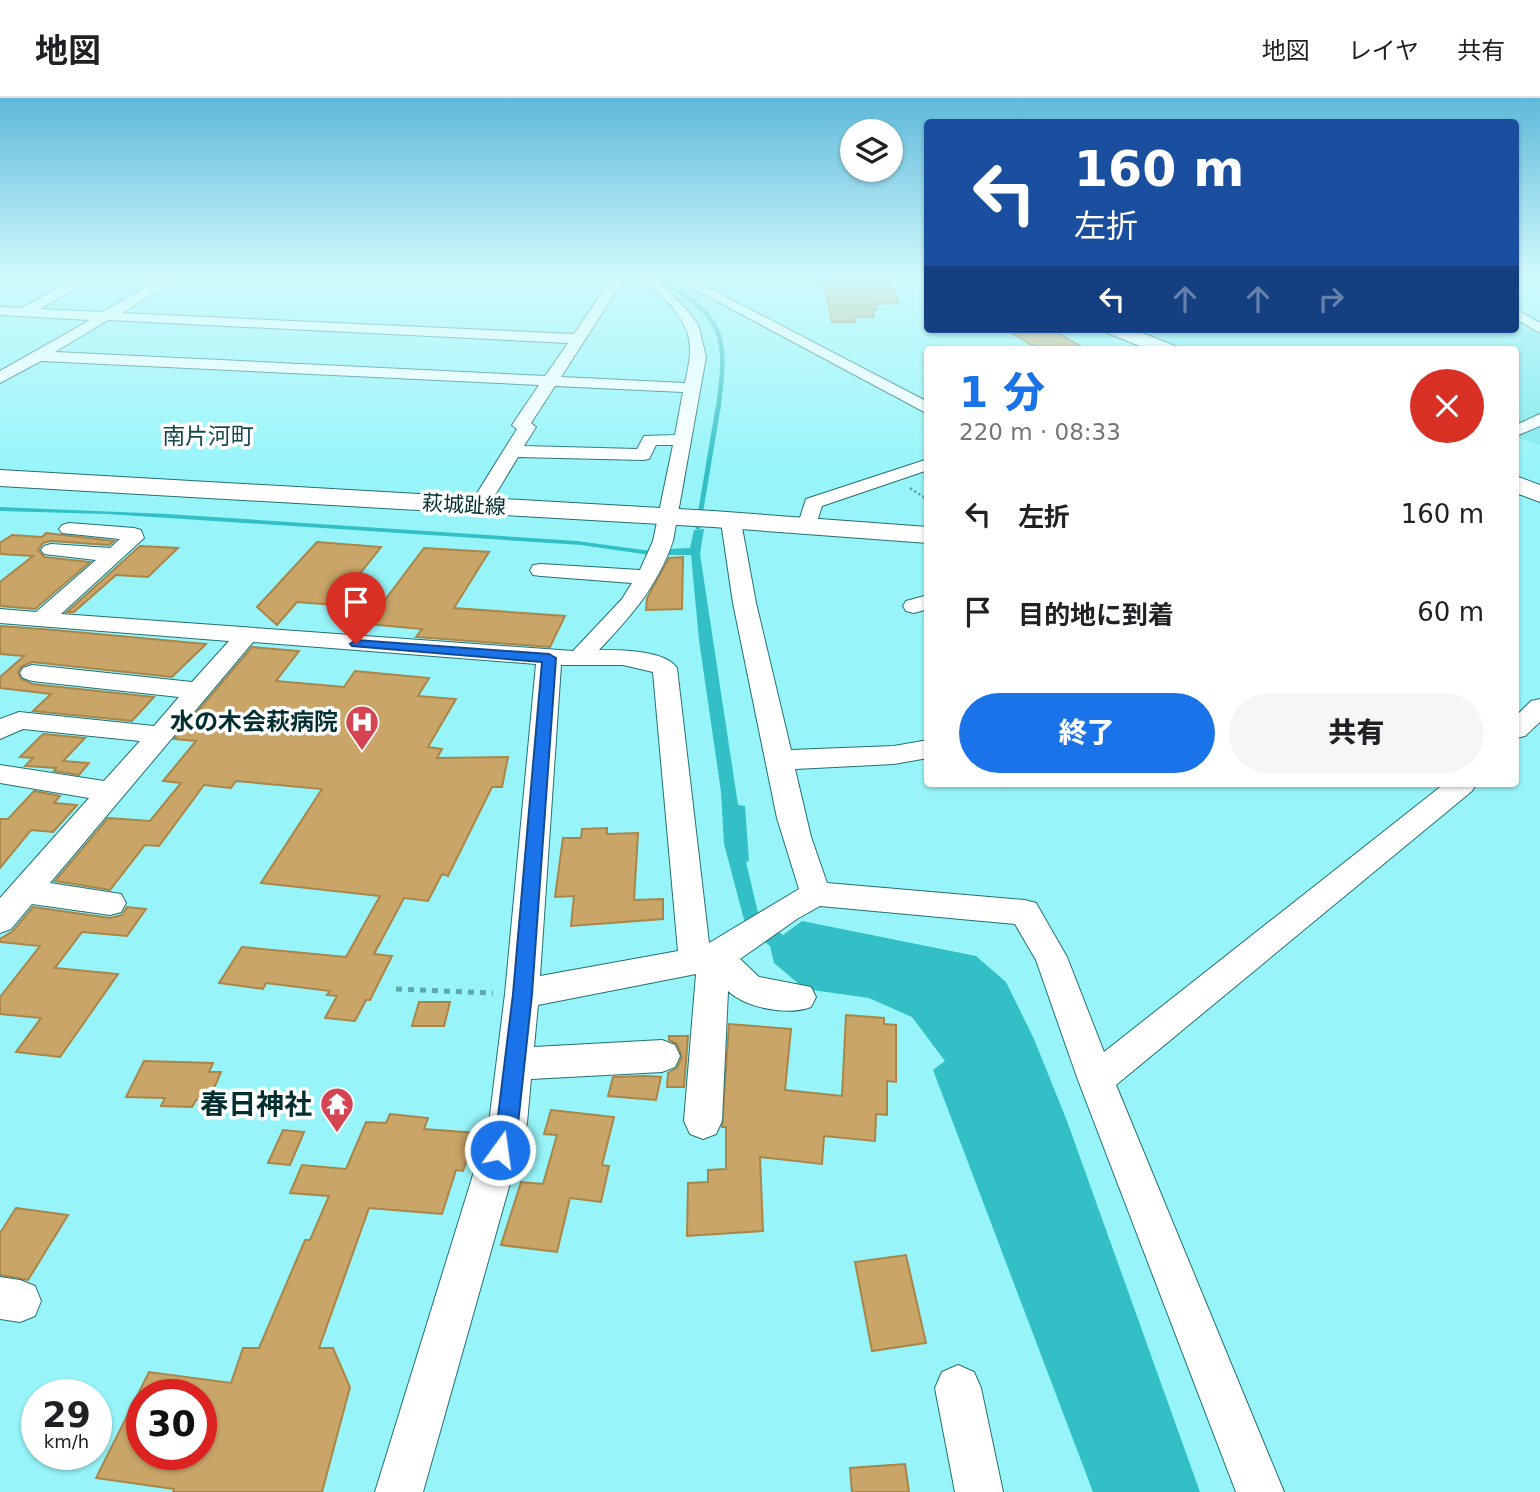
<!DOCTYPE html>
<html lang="ja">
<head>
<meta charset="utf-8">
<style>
	:root { --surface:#fff; --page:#f6f6f6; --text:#202124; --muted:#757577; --line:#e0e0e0; --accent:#1a73e8 }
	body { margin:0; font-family:"DejaVu Sans","Noto Sans JP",sans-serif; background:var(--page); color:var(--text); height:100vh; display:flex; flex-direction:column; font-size:26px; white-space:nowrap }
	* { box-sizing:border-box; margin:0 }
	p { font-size:23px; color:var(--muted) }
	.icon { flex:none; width:38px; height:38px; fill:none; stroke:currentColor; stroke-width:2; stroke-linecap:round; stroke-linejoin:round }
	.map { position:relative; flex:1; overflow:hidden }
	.panel { position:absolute; left:924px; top:248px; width:595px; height:441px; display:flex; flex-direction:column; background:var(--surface); border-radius:7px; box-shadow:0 2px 5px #0004 }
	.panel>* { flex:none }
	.hud { position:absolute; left:924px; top:21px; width:595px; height:214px; border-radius:7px; box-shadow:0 2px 5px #0004; background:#1a4fa0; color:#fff; overflow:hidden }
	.tools { position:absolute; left:840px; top:21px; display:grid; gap:14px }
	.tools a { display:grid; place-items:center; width:63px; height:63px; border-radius:50%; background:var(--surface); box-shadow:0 2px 5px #0004; font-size:35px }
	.speed { position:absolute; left:21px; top:1281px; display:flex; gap:14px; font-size:35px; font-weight:700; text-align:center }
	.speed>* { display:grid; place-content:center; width:91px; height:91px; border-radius:50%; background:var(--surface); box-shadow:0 2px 5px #0004; line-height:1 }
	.speed small { font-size:18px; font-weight:400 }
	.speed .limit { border:10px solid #d22; background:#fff; color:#111 }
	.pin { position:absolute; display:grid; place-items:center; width:60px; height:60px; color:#fff; margin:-72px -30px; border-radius:50% 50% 50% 0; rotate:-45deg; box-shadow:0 0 7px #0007 }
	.pin .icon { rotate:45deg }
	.me { position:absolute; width:77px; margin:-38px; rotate:14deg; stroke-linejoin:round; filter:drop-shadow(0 0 5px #0008) }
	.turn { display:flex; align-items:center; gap:24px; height:147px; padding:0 35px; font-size:32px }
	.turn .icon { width:91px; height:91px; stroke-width:2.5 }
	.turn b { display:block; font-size:49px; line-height:60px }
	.lanes { display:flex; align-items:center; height:66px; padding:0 35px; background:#0003; justify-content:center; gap:35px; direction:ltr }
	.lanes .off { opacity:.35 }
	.round { display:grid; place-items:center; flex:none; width:74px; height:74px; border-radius:37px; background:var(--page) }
	.headline { display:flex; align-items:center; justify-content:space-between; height:119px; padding:0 35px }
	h1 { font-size:42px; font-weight:800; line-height:52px; color:var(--accent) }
	.cta { display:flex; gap:14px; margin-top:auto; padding:14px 35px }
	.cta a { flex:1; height:80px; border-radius:42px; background:var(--accent); color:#fff; font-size:28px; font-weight:800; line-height:80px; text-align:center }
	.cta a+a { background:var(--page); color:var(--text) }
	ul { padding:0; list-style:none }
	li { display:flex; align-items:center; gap:21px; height:98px; padding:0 35px }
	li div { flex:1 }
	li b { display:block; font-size:26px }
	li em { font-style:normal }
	header { display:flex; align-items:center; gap:42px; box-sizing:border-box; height:98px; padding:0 35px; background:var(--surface); border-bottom:2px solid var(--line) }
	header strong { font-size:33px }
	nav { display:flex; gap:38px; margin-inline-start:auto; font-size:24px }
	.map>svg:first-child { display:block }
	.built { fill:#7fe9ed }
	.water { fill:#32c0c6 }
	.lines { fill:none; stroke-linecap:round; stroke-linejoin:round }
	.stream-far1 { stroke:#32c0c6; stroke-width:4.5 }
	.stream { stroke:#32c0c6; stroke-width:5 }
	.building { fill:#c9a568; stroke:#a9854a; stroke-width:2; fill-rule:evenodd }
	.street-casing { stroke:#256f73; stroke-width:2 }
	.secondary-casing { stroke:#256f73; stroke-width:2 }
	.highway-casing { stroke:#256f73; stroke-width:2 }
	.path-far1 { stroke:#5da8ab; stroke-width:2.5; stroke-dasharray:2.5 2.5; stroke-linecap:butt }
	.path { stroke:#5da8ab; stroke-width:5; stroke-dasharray:6 6; stroke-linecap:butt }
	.street { fill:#fff; fill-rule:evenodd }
	.secondary { fill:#fff; fill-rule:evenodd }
	.highway { fill:#fff; fill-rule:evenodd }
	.route { fill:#1a73e8; stroke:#114b97; stroke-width:2 }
	.labels { text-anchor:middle; stroke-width:7; stroke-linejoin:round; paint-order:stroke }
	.far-street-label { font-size:21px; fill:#032e30; stroke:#fff }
	.far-quarter-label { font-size:23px; fill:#174a4c; stroke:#fff }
	.poi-label { font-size:24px; font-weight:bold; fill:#032e30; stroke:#fff; text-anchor:end }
	.near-poi-label { font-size:28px; font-weight:bold; fill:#032e30; stroke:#fff; text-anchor:end }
</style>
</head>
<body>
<header>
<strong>地図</strong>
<nav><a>地図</a><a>レイヤ</a><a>共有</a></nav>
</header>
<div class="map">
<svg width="1540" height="1394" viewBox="0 0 1540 1394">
	<rect width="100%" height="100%" fill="#97f5f9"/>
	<path class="built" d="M1516 221 1540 237V347L1516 339V252H1187L1133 231H1516Z"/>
	<g class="water">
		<path d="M0 409 167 416 577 443 651 453 650 457 581 447 107 416 0 413Z"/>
		<path d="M704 431 700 456 738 707 745 708 749 763 746 764 759 819 783 837 802 823 976 858 1006 884 1034 941 1067 1023 1200 1394H1093L933 972 945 963 912 919 869 900 805 891 774 865 770 848 746 829 724 746 721 694 699 542 691 457H667V451L690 450 694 432Z"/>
	</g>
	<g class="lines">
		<path class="stream-far1" d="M654 177C723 220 729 231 718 312"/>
		<path class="stream" d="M698 429 718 310"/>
	</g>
	<g class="building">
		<path d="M890 181 898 205 875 206 876 212H872L874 219H853L855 224H832L823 182Z"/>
		<path d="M1005 231H1051L1087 252H1040Z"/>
		<path d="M46 435 114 443 109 447 51 443 43 445 38 452 44 459 90 464 35 511 0 508V484L33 458 0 456V445L12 437 42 439Z"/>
		<path d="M317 444 381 449 335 507 297 504 277 527 257 509Z"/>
		<path d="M140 448 178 450 148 479 116 477 74 514H67Z"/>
		<path d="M424 450 489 454 454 510 565 518 550 549 416 539 422 531 367 526Z"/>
		<path d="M683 459 682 511 646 512 647 500 669 460Z"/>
		<path d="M0 528 54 532 206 546 172 579 32 564 22 568 18 574 21 581 32 586 154 599 132 623 33 613 51 596 0 590V579L24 558 0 556Z"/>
		<path d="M252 549 299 553 276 583 344 589 355 573 429 580 418 598 456 601 428 649 442 651 437 660 508 659 502 689H492L448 778 442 776 428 803 404 800 374 856 392 858 370 902H366L355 923 325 920 337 898 327 897 330 893 266 885 263 891 219 885 242 849 346 859 380 798 261 785 322 691 236 683 231 690 204 687 159 748 145 747 110 792 55 783 108 720 150 723 181 685 163 683 196 643 174 641Z"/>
		<path d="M43 636 85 640 63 663 89 665 79 677 54 673 56 670 25 668 33 660 20 659Z"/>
		<path d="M34 693 60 698 54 705 77 707 53 734 31 732 0 770V721H8Z"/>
		<path d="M607 730V736L638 735 634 802 663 801V821L571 828 574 798 555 799 563 740H581L582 731Z"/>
		<path d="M33 809 110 820 122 817 127 809 146 811 127 838 82 834 55 870 118 876 60 959 16 954 41 920 0 916V899L40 848 0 844V841L13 833Z"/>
		<path d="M419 904H450L444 928H412Z"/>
		<path d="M846 917 884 920V926L896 927V984L887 983V1017L876 1016 875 1043 824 1038 822 1066 760 1059 763 1133 687 1138 688 1085 708 1084V1072L726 1071V1029H722L729 926 791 931 785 992 842 998Z"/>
		<path d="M669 938H688L684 989H667L668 975 677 970 682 959 677 946 669 942Z"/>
		<path d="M144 963 213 965 209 974H221L209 1002H196L192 1009 161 1008 165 1000 126 999Z"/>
		<path d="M645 978 661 979 656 1002 608 998 613 979Z"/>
		<path d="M551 1012 614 1019 602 1067 609 1068 601 1104 570 1100 557 1154 501 1147 521 1084 543 1086 557 1037 544 1036Z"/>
		<path d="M390 1016 428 1020 424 1031 476 1035 463 1073 456 1072 442 1116 369 1110 319 1250H333L350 1289 322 1394H173L174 1391 96 1380 149 1274 231 1285 243 1250H259L305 1142H310L329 1098 290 1095 302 1067 346 1071 366 1024 386 1025ZM142 1297H201V1356H142Z"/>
		<path d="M283 1032 304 1034 290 1067 268 1065Z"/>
		<path d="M16 1110 68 1117 28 1182 0 1177V1135Z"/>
		<path d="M906 1157 926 1245 872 1253 855 1164Z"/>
		<path d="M905 1366 909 1394H852L850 1370Z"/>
	</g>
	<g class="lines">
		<g class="street-casing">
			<g id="street">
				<path d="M83 177H99L40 211 103 214 167 177H182L122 215 574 236 611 181H572L566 177H647L654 180 687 212 698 226 706 259 673 443C657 489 632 517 599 552 620 552 665 552 677 570L709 845 799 791 777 720 733 505 721 424 724 420H738L741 424 756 505 791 652 894 648 928 642V660L894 666 795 671 811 739 827 785 1025 802 1036 805 1067 859 1104 954 1444 686H1476L1472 693 1116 987 1284 1394H1236L1078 982 1036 862 1015 826 820 808 797 821 740 861 759 879 811 889 816 899 811 909C787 918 746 910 728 893L722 1023 716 1036 703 1041 690 1036 684 1023 696 876 538 907 534 949 662 942 675 947 680 958 675 969 662 974 531 981 527 1025 423 1394H375L489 1025 505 896 536 566 253 544 50 785 121 796 126 805 121 814 110 817 32 806 11 831 0 835V800L89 700 0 685V667L104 683 140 643 23 631 0 641V621L19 614 154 628 179 599 32 583 23 580 20 575 23 570 32 567 192 584 229 543 0 525V511L36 514 96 462 44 456 41 452 44 448 51 446 110 450 120 441 62 435 59 431 62 427 69 425 134 430 141 432 144 440 61 516 573 553 622 501 632 485 541 478 533 477 530 472 533 467 541 466 640 472 653 443 673 347H656L649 361 643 362 518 359 486 412 479 414 469 408 517 331 512 327 539 287 41 263 0 285V273L90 222 0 217V209L21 210ZM624 181C651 181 684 215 689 241 692 256 688 270 685 285L561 279ZM108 222 568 245 545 278 55 254ZM555 288 683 294 675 337 644 338 637 351 524 348 536 329 531 325ZM561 567H623L653 574 678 853 540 878Z"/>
				<path d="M668 177H684L928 304V316Z"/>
				<path d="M1516 211 1540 225V235L1516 221Z"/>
				<path d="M1540 316V328L1516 338V327Z"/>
				<path d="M928 361V372L822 408 814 433H800L797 429 806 401Z"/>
				<path d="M928 497V511L914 515 906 513 903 508 906 503Z"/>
				<path d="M1540 601V624L1525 638 1516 640V618L1531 603Z"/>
				<path d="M0 1179 20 1182 35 1188 41 1203 35 1218 20 1224 0 1221Z"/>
				<path d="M958 1267 974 1274 981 1290 1003 1394H955L935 1290 942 1274Z"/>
			</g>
		</g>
		<g class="secondary-casing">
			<path id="secondary" d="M0 372 713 413 928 429V445L713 429 0 388Z"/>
		</g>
		<g class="highway-casing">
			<g id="highway">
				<path d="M1104 231H1132L1175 248 1178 252H1150L1107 235Z"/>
				<path d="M1516 378 1540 387V404L1516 395Z"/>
			</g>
		</g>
		<path class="path-far1" d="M910 390 928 402"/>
		<path class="path" d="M396 891 493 895"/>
		<use href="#street" class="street"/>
		<use href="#secondary" class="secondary"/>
		<use href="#highway" class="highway"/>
	</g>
	<linearGradient id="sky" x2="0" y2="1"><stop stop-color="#5fb9da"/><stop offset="0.48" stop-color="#d0fafc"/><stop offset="1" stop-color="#d0fafc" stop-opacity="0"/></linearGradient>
	<rect width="1540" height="372" fill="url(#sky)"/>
	<path class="route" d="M356 542 549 556 556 560 532 896 518 1026 508 1059 500 1062 492 1059 489 1052 497 1026 513 896 542 564 352 548 350 546Z"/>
	<defs>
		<g id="hospital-pin" transform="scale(1.75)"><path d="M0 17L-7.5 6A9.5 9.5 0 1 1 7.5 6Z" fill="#d54452" stroke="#fff"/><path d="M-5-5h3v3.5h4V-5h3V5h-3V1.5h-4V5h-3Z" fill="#fff"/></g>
		<g id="temple-pin" transform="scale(1.75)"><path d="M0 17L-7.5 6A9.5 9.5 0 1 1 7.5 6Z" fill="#d54452" stroke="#fff"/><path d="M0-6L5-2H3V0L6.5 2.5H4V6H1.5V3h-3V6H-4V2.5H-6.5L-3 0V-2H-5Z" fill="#fff"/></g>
	</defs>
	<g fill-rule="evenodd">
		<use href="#hospital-pin" x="362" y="624"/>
		<use href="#temple-pin" x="337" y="1006"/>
	</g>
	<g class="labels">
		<g class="far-street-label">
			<text transform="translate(464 407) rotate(3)" y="7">萩城趾線</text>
		</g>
		<g class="far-quarter-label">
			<text x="208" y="346">南片河町</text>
		</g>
		<g class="poi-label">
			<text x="338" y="632">水の木会萩病院</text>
		</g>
		<g class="near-poi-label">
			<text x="312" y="1016">春日神社</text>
		</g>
	</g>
</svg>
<div class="tools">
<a><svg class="icon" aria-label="layers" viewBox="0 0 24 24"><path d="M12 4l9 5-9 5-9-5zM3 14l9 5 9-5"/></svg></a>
</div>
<div class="speed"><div>29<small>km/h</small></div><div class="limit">30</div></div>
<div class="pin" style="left:356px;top:546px;background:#d93025"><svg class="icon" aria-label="arrive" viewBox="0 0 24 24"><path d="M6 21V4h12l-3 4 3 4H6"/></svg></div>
<svg class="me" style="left:500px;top:1052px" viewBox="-20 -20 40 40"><circle r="17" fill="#1a73e8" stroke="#fff" stroke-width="3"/><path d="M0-11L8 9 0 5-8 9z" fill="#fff"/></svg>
<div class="hud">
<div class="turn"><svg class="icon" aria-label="left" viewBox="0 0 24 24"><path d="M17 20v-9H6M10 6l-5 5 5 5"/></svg><div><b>160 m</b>左折</div></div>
<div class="lanes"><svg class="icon" aria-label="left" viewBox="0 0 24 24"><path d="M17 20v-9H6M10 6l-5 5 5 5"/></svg><svg class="icon off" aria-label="ahead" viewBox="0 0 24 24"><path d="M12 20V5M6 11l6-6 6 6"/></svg><svg class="icon off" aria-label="ahead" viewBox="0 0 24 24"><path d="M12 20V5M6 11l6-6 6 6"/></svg><svg class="icon off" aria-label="right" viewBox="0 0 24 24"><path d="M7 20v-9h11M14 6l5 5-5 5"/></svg></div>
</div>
<section class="panel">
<div class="headline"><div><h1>1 分</h1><p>220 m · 08:33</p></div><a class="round" style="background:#d93025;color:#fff"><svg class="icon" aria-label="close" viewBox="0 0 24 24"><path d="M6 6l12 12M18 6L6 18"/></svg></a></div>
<ul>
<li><svg class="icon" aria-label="left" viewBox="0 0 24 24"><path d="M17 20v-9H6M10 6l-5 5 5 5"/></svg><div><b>左折</b></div><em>160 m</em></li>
<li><svg class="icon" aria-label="arrive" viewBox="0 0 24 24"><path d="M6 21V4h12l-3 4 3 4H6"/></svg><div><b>目的地に到着</b></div><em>60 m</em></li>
</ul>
<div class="cta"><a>終了</a><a>共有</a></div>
</section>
</div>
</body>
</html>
